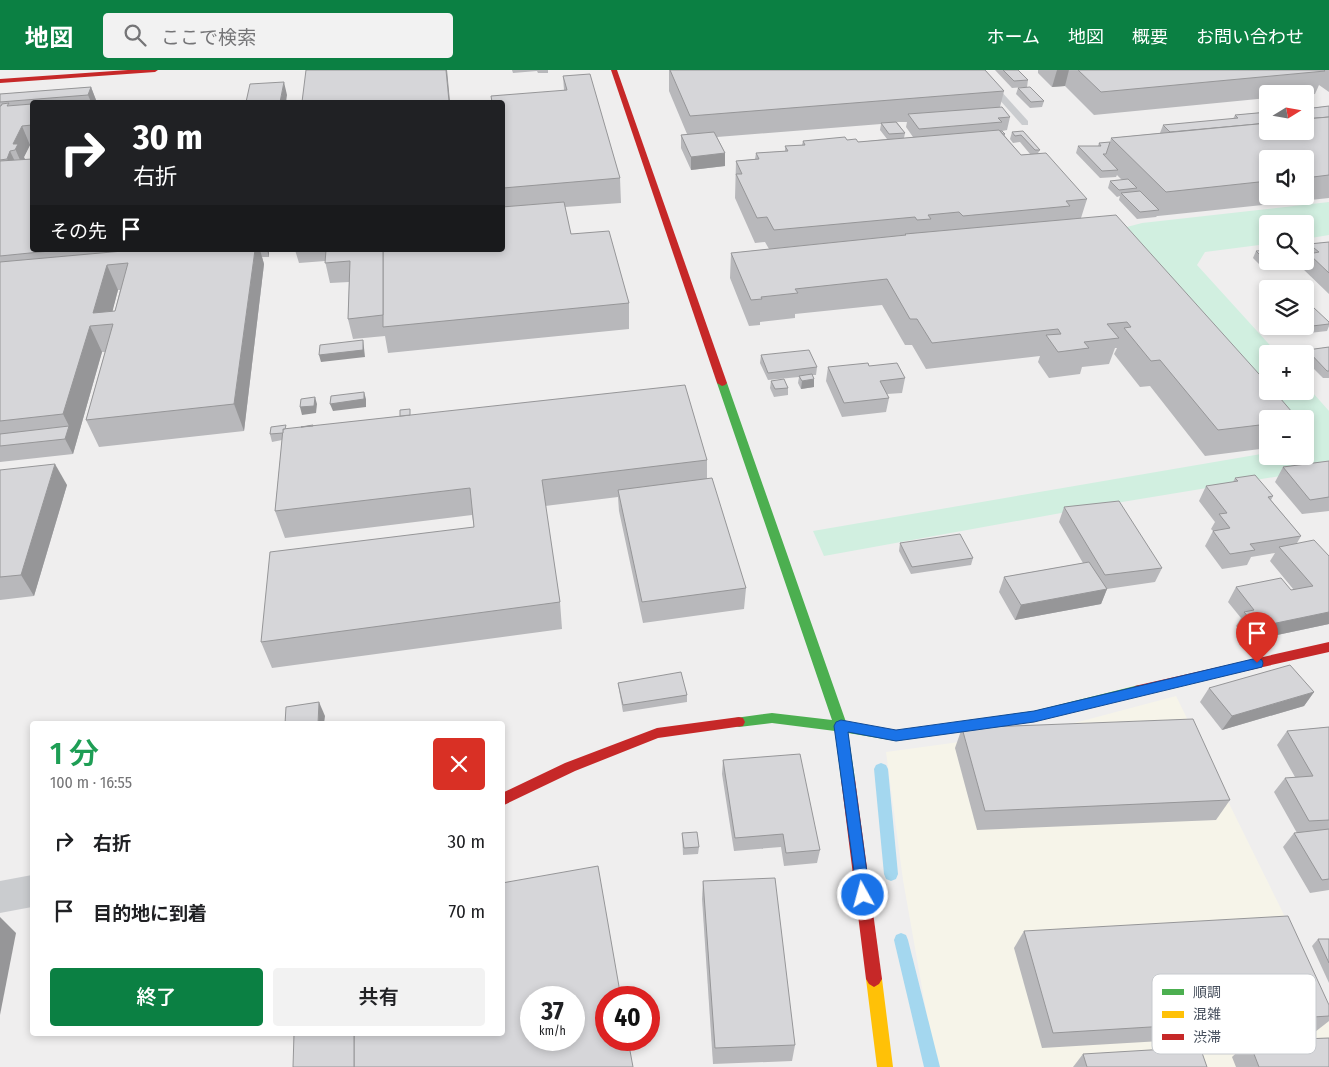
<!DOCTYPE html>
<html lang="ja">
<head>
<meta charset="utf-8">
<style>
	:root { --surface:#fff; --page:#f2f2f2; --text:#202124; --muted:#757577; --accent:#0b8043 }
	body { margin:0; font-family:"Fira Sans Condensed","Noto Sans JP",sans-serif; background:var(--page); color:var(--text); height:100vh; display:flex; flex-direction:column; font-size:19px; white-space:nowrap }
	* { box-sizing:border-box; margin:0 }
	p { font-size:16px; color:var(--muted) }
	.icon { flex:none; width:28px; height:28px; fill:none; stroke:currentColor; stroke-width:2; stroke-linecap:round; stroke-linejoin:round }
	.map { position:relative; flex:1; overflow:hidden }
	.drawer { position:absolute; left:30px; top:651px; width:475px; height:315px; display:flex; flex-direction:column; background:var(--surface); border-radius:5px; box-shadow:0 2px 8px #0003 }
	.drawer>* { flex:none }
	.top-card { position:absolute; left:30px; top:30px; width:475px; height:152px; border-radius:5px; box-shadow:0 2px 8px #0003; background:#202124; color:#fff; overflow:hidden }
	.needle { width:32px; rotate:79deg }
	.controls { position:absolute; left:1259px; top:15px; display:grid; gap:10px }
	.controls a { display:grid; place-items:center; width:55px; height:55px; border-radius:5px; background:var(--surface); box-shadow:0 2px 8px #0003; font-size:25px }
	.speed { position:absolute; left:520px; top:916px; display:flex; gap:10px; font-size:25px; font-weight:700; text-align:center }
	.speed>* { display:grid; place-content:center; width:65px; height:65px; border-radius:50%; background:var(--surface); box-shadow:0 2px 8px #0003; line-height:1 }
	.speed small { font-size:12px; font-weight:400 }
	.speed .limit { border:8px solid #d22; background:#fff; color:#111 }
	.pin { position:absolute; display:grid; place-items:center; width:42px; height:42px; color:#fff; margin:-51px -21px; border-radius:50% 50% 50% 0; rotate:-45deg; box-shadow:0 0 5px #0007 }
	.pin .icon { rotate:45deg }
	.me { position:absolute; width:55px; margin:-28px; rotate:353deg; stroke-linejoin:round; filter:drop-shadow(0 0 4px #0008) }
	.turn { display:flex; align-items:center; gap:18px; height:105px; padding:0 20px; font-size:22px }
	.turn .icon { width:65px; height:65px; stroke-width:2.5 }
	.turn b { display:block; font-size:35px; line-height:42px }
	.then { display:flex; align-items:center; height:48px; padding:0 20px; background:#0003; gap:10px; font-size:19px }
	.round { display:grid; place-items:center; flex:none; width:52px; height:52px; border-radius:5px; background:var(--page) }
	.summary { display:flex; align-items:center; justify-content:space-between; height:85px; padding:0 20px }
	h1 { font-size:30px; font-weight:600; line-height:38px; color:#1e9e55 }
	.action { display:flex; gap:10px; margin-top:auto; padding:10px 20px }
	.action a { flex:1; height:58px; border-radius:5px; background:var(--accent); color:#fff; font-size:20px; font-weight:600; line-height:58px; text-align:center }
	.action a+a { background:var(--page); color:var(--text) }
	ul { padding:0; list-style:none }
	li { display:flex; align-items:center; gap:15px; height:70px; padding:0 20px }
	li div { flex:1 }
	li b { display:block; font-size:19px }
	li em { font-style:normal }
	header { display:flex; align-items:center; gap:30px; box-sizing:border-box; height:70px; padding:0 25px; background:var(--accent); color:#fff }
	header strong { font-size:24px }
	nav { display:flex; gap:28px; margin-inline-start:auto; font-size:18px }
	.search { width:350px; height:45px; background:var(--page); display:flex; align-items:center; gap:12px; box-sizing:border-box; padding:0 18px; border-radius:5px; color:var(--muted); font-size:19px }
	.map>svg:first-child { display:block }
	.commercial { fill:#f6f4e9 }
	.green { fill:#d1efe0 }
	.lines { fill:none; stroke-linecap:round; stroke-linejoin:round }
	.stream { fill:#a4d7ef; fill-rule:evenodd }
	.lane { fill:#cacccf; fill-rule:evenodd }
	.street { fill:#cacccf; fill-rule:evenodd }
	.fast { fill:#4caf50; fill-rule:evenodd }
	.slow { fill:#ffc107; fill-rule:evenodd }
	.jam { fill:#c62828; fill-rule:evenodd }
	.wall { fill:#b8b8bb; fill-rule:evenodd }
	.shaded-wall { fill:#969698 }
	.building { fill:#d6d6d9; stroke:#969698; fill-rule:evenodd }
	.route { fill:#1a73e8; stroke:#114b97 }
	.key { fill:#fff; stroke:#c7cace; stroke-width:1 }
	.key-label { font-size:14px; fill:#454e5c }
</style>
</head>
<body>
<header>
<strong>地図</strong>
<div class="search"><svg class="icon" aria-label="search" viewBox="0 0 24 24"><circle cx="10" cy="10" r="6"/><path d="M15 15l6 6"/></svg>ここで検索</div>
<nav><a>ホーム</a><a>地図</a><a>概要</a><a>お問い合わせ</a></nav>
</header>
<div class="map">
<svg width="1329" height="997" viewBox="0 0 1329 997">
	<rect width="100%" height="100%" fill="#efeeee"/>
	<path class="commercial" d="M1176 626 1329 936V997H936L903 810 886 682 1048 660Z"/>
	<path class="green" d="M1329 132V165L1305 169V154H1268L1267 174 1205 182 1197 195 1278 284H1268V321H1305V314L1329 341V398L1116 433 824 486 813 461 1267 383 1268 386H1305V349H1268L1108 162 1142 153Z"/>
	<g class="lines">
		<g class="stream">
			<path d="M881 693 886 695 888 699 898 804 896 809 891 811 886 809 884 804 874 699 876 695Z"/>
			<path d="M901 863 906 865 908 870 940 997H924L894 870 896 865Z"/>
		</g>
		<path class="lane" d="M973 0H982L1028 51V55H1022Z"/>
		<path class="street" d="M32 805V837L0 843V811Z"/>
		<path class="fast" d="M722 310 727 313 846 652 896 661 1034 641 1139 615 1143 616 1145 620 1143 624 1034 651 896 671 848 663 855 709 853 713 848 715 843 713 841 709 835 661 772 653 739 657 735 656 733 652 735 648 772 643 832 650 717 313Z"/>
		<path class="slow" d="M874 901 879 904 882 909 893 997H877L866 909 869 904Z"/>
		<g class="jam">
			<path d="M128 0H158L155 2 0 13V9Z"/>
			<path d="M611 0H617L727 313 725 315 722 316 717 313Z"/>
			<path d="M1329 572V582L1139 625 1135 624 1133 620 1135 616 1139 615Z"/>
			<path d="M739 647 743 648 745 652 743 656 658 668 575 701 502 736V723L565 693 657 658Z"/>
			<path d="M848 703 853 705 855 709 882 909 879 914 874 917 869 914 866 909 841 709 843 705Z"/>
		</g>
	</g>
	<g class="wall">
		<path d="M512 0H552H548V3H538L537 1 513 3Z"/>
		<path d="M669 0H985L1004 21 1000 37 1010 47 1007 60 1002 61 1005 64V66L1021 85 1030 84 1020 72 1013 73 1010 69 1012 62 1023 61 1040 80 1038 83 1087 129 1081 148 1268 349V378L1205 386 1150 316 1140 317 1114 284 1117 278H1115L1109 294 1082 297 1080 304 1049 308 1038 292 1040 286 926 299 912 275H905L882 235 795 244V248L760 252V255L749 256 730 208 731 183 769 179 765 172 755 173 735 128 736 91 755 89 756 83 785 81V76L802 75 803 71 847 70 858 72 887 69 880 60 881 54 717 67 725 83V96L691 100 681 78V65L687 64 669 21ZM897 52H907L906 57 913 67 904 68 905 63Z"/>
		<path d="M995 0H1018L1028 10 1027 17 1012 18Z"/>
		<path d="M1038 0H1329V22L1319 15 1315 24 1305 25V24H1268V28L1094 45 1065 16 1052 17 1038 3Z"/>
		<path d="M563 6 620 108 621 133 565 137 571 164 629 233V259L388 283 385 266 353 269 348 249 349 212 330 213 325 191 299 193 295 180H502L505 137 502 117V32L564 20Z"/>
		<path d="M91 17 96 30 95 32H32V75H30L24 87 32 180H269V187H262L264 194 244 361 99 377 86 350 105 282H102L73 384 0 392V24ZM118 220H120L115 241H112Z"/>
		<path d="M1018 18 1044 31 1042 37 1030 38 1016 24Z"/>
		<path d="M1329 36V128L1158 146H1157L1156 147 1137 149 1119 130 1120 126 1117 127 1108 118 1110 111 1122 110 1117 105 1116 107 1100 108 1076 83 1078 76H1098L1099 73 1110 72 1111 68 1160 63 1163 55 1233 49 1235 45ZM1268 89H1305V126H1268Z"/>
		<path d="M1329 172V224L1302 198 1305 190V182L1309 174Z"/>
		<path d="M1256 181 1268 191H1287L1284 198 1265 200 1253 188Z"/>
		<path d="M1329 252V256L1327 261 1300 264 1292 256H1305Z"/>
		<path d="M1329 277V308H1323L1305 290V284L1307 280Z"/>
		<path d="M761 285 817 297 816 305H812L814 309V317L801 319 798 313 799 307 768 310 760 293Z"/>
		<path d="M869 296 905 308 902 323 887 324 889 328 886 342 842 347 826 311 828 297Z"/>
		<path d="M771 311 788 318V325L774 327 770 318Z"/>
		<path d="M411 345 707 390V409L746 518 744 539 643 553 619 441 618 427 545 436 560 532 562 559 272 598 261 572 474 457 472 445 285 468 275 441 282 370 272 372 270 364 287 359Z"/>
		<path d="M1329 391V441L1302 444 1275 412 1283 397Z"/>
		<path d="M0 400 67 415 34 526 0 530Z"/>
		<path d="M1235 408 1273 426 1271 430 1301 466 1297 473 1329 486V554L1248 571 1236 556 1241 548 1228 532 1236 517 1291 520H1294L1270 491 1275 483 1251 487 1247 495 1222 499 1205 476 1213 461 1211 459 1215 452 1199 431 1206 416 1233 412Z"/>
		<path d="M1064 437 1162 498 1155 512 1107 519 1101 534 1015 550 999 522 1004 507 1083 493 1059 452Z"/>
		<path d="M900 473 973 488 971 495 911 504 899 481Z"/>
		<path d="M618 613 687 625V632L623 642 619 620Z"/>
		<path d="M1209 618 1314 622 1304 636 1222 660 1200 632Z"/>
		<path d="M1329 657V820L1310 823 1283 777 1294 763H1297L1274 722 1285 708 1295 707 1277 675 1287 661Z"/>
		<path d="M962 658 1230 730 1216 750 977 760 955 678Z"/>
		<path d="M723 690 820 780 817 793 784 796 781 777 734 781 722 704Z"/>
		<path d="M682 763 699 777 698 784 683 785Z"/>
		<path d="M703 811 795 975 792 991 713 994 702 829Z"/>
		<path d="M1024 861 1329 935V951L1315 962 1042 978 1014 878Z"/>
		<path d="M1318 869H1329V913L1312 876Z"/>
		<path d="M1249 971 1329 997H1236L1232 987Z"/>
		<path d="M1083 984 1087 997H1073Z"/>
	</g>
	<g class="shaded-wall">
		<path d="M446 0H447L450 32H449Z"/>
		<path d="M1057 0H1069L1065 16 1052 17Z"/>
		<path d="M284 12 287 25 286 32H280Z"/>
		<path d="M91 17 96 30 95 32H91L88 25Z"/>
		<path d="M22 56 30 75 24 87 27 93 24 99 13 74Z"/>
		<path d="M10 81 19 100 16 108 7 89Z"/>
		<path d="M725 83V96L691 100V87Z"/>
		<path d="M255 180H260L264 194 244 361 234 334Z"/>
		<path d="M267 180H269V187Z"/>
		<path d="M107 195 118 220 109 255 93 243Z"/>
		<path d="M90 256 102 282 73 384 65 369 69 356 63 344Z"/>
		<path d="M363 270 364 278 365 287 321 292 319 285Z"/>
		<path d="M814 309V317L801 319 802 311Z"/>
		<path d="M364 322 366 329V337L333 341 330 334Z"/>
		<path d="M315 327 317 334 316 343 302 345 300 337Z"/>
		<path d="M55 394 67 415 34 526 21 505Z"/>
		<path d="M1107 519 1101 534 1015 550 1021 535Z"/>
		<path d="M1329 542V554L1248 571 1257 557Z"/>
		<path d="M1314 622 1304 636 1222 660 1232 646Z"/>
		<path d="M319 632 325 646 324 654H318Z"/>
		<path d="M0 847 16 863 0 945Z"/>
	</g>
	<g class="building">
		<path d="M306 0H446L449 31H452V32H302Z"/>
		<path d="M670 0H985L1004 21 690 46Z"/>
		<path d="M1003 0H1018L1028 10 1014 11Z"/>
		<path d="M1078 0H1324L1325 1 1101 22Z"/>
		<path d="M590 4 620 108 503 118 502 32H492L491 26 567 20 563 6Z"/>
		<path d="M284 12 280 32H246L250 14Z"/>
		<path d="M91 17 88 25 0 32V24Z"/>
		<path d="M1030 17 1044 31 1031 32 1018 18Z"/>
		<path d="M65 31 64 32H48Z"/>
		<path d="M9 33 7 36 32 34V55L22 56 13 74H18L15 80 10 81 7 89 0 90V36H1L2 34Z"/>
		<path d="M1329 36V47L1305 49V39Z"/>
		<path d="M1002 37 1010 47 998 48 1002 52 919 59 908 44Z"/>
		<path d="M1268 42V53L1170 62 1163 55 1238 48 1235 45Z"/>
		<path d="M1329 47V105L1305 108V89H1268V111L1166 122 1111 68 1268 53V61H1305V49Z"/>
		<path d="M896 52 905 63 889 64 881 53Z"/>
		<path d="M999 60 1021 85 1046 83 1087 129 1066 131 1070 136 963 146 959 142 928 145 931 149 917 150 915 147 774 160 767 147 757 148 736 104H742L736 91 759 89 756 83 788 81 785 76 805 75 803 71 845 67 847 70 856 69 858 72Z"/>
		<path d="M1000 61H1002L1005 64H1003Z"/>
		<path d="M1023 61 1040 80H1035L1021 65 1015 66 1012 62Z"/>
		<path d="M714 62 725 83 691 87 681 65Z"/>
		<path d="M1110 72 1106 84H1103L1118 100 1102 101 1078 76H1101L1099 73Z"/>
		<path d="M32 89V180H60L0 186V91Z"/>
		<path d="M1128 109 1137 118 1119 120 1110 111Z"/>
		<path d="M1140 121 1159 140 1140 142 1121 123Z"/>
		<path d="M564 132 571 164 609 161 629 233 383 257V180H502V137Z"/>
		<path d="M1116 145 1268 314V321H1274L1298 349H1268V354L1218 360 1160 290 1151 291 1124 258 1131 257 1127 252 1107 254 1119 268 1084 272 1089 278 1058 282 1046 265 1061 264 1058 259 932 273 917 249H910L887 209 795 219 798 223 761 227 762 229 751 230 731 183 906 165 905 164Z"/>
		<path d="M1329 172V203L1309 184 1319 182 1309 174Z"/>
		<path d="M134 180H255L234 334 86 350 113 254 90 256 63 344 0 351V192ZM128 193 115 241 93 243 107 195Z"/>
		<path d="M326 180H383V245L348 249 350 191 325 193Z"/>
		<path d="M1268 180V191H1280L1268 193 1256 181Z"/>
		<path d="M1313 237 1329 252V254L1304 257 1303 256H1305V238Z"/>
		<path d="M363 270V280L319 285 320 275Z"/>
		<path d="M1329 277V301H1327L1307 280Z"/>
		<path d="M809 280 817 297 768 303 761 285Z"/>
		<path d="M868 293 869 296 897 293 905 308 880 311 889 328 844 333 828 297Z"/>
		<path d="M812 304 814 309 802 311 799 306Z"/>
		<path d="M784 309 788 318 775 319 771 311Z"/>
		<path d="M685 315 707 390 542 410 560 532 261 572 270 482 474 457 470 418 275 441 283 359Z"/>
		<path d="M364 322V329L330 334 331 326Z"/>
		<path d="M315 327 314 336 300 337 301 329Z"/>
		<path d="M410 339V345L400 346V340Z"/>
		<path d="M286 355 285 359H283V363L270 364 271 357Z"/>
		<path d="M313 355V356L301 357Z"/>
		<path d="M69 356 65 369 0 376V364Z"/>
		<path d="M1329 391V427L1310 430 1283 397Z"/>
		<path d="M55 394 21 505 0 507V400Z"/>
		<path d="M1255 405 1273 426 1268 427 1301 466 1250 474 1255 480 1230 484 1213 461 1230 458 1219 444 1227 443 1206 416 1238 411 1235 408Z"/>
		<path d="M712 408 746 518 642 532 618 420Z"/>
		<path d="M1119 431 1162 498 1105 505 1064 437Z"/>
		<path d="M960 464 973 488 912 497 900 473Z"/>
		<path d="M1314 470 1329 486V542L1257 557 1244 542 1254 540 1236 517 1281 508 1291 520 1313 516 1279 477Z"/>
		<path d="M1089 492 1107 519 1021 535 1004 507Z"/>
		<path d="M1290 595 1314 622 1232 646 1209 618Z"/>
		<path d="M681 602 687 625 623 635 618 613Z"/>
		<path d="M319 632 318 654H285L286 637Z"/>
		<path d="M1193 649 1230 730 985 741 962 658Z"/>
		<path d="M1329 657V750L1309 751 1285 708 1313 706 1287 661Z"/>
		<path d="M800 684 820 780 786 783 783 764 735 768 723 690Z"/>
		<path d="M1329 759V809L1322 810 1294 763Z"/>
		<path d="M697 762 699 777 684 778 682 763Z"/>
		<path d="M598 796 621 928H606V970H628L633 997H354V964H502V813ZM531 928H574V970H531Z"/>
		<path d="M775 808 795 975 715 978 703 811Z"/>
		<path d="M1288 846 1329 935V946L1053 963 1024 861Z"/>
		<path d="M1318 869H1329V893Z"/>
		<path d="M294 964H354V997H293Z"/>
		<path d="M1329 968V997H1259L1249 971Z"/>
		<path d="M1200 977 1207 997H1087L1083 984Z"/>
	</g>
	<path class="route" d="M1257 588 1262 590 1263 593 1262 597 1034 652 896 671 848 662 870 825 868 830 863 832 858 830 834 656 836 652 841 650 896 660 1034 641Z"/>
	<rect x="1152" y="904" width="164" height="80" rx="8" class="key"/>
	<rect x="1162" y="919" width="22" height="6" fill="#4caf50"/>
	<rect x="1162" y="941" width="22" height="7" fill="#ffc107"/>
	<rect x="1162" y="964" width="22" height="6" fill="#c62828"/>
	<g class="key-label">
		<text x="1193" y="927">順調</text>
		<text x="1193" y="949">混雑</text>
		<text x="1193" y="972">渋滞</text>
	</g>
</svg>
<div class="controls">
<a><svg class="needle" viewBox="-14 -14 28 28"><path d="M0-13l5 13h-10z" fill="#e53935"/><path d="M0 13l5-13h-10z" fill="#757577"/></svg></a>
<a><svg class="icon" aria-label="sound" viewBox="0 0 24 24"><path d="M4 9h4l5-4v14l-5-4H4zM17 9q2 3 0 6"/></svg></a>
<a><svg class="icon" aria-label="search" viewBox="0 0 24 24"><circle cx="10" cy="10" r="6"/><path d="M15 15l6 6"/></svg></a>
<a><svg class="icon" aria-label="layers" viewBox="0 0 24 24"><path d="M12 4l9 5-9 5-9-5zM3 14l9 5 9-5"/></svg></a>
<a>+</a>
<a>−</a>
</div>
<div class="speed"><div>37<small>km/h</small></div><div class="limit">40</div></div>
<div class="pin" style="left:1257px;top:593px;background:#d93025"><svg class="icon" aria-label="arrive" viewBox="0 0 24 24"><path d="M6 21V4h12l-3 4 3 4H6"/></svg></div>
<svg class="me" style="left:863px;top:825px" viewBox="-20 -20 40 40"><circle r="17" fill="#1a73e8" stroke="#fff" stroke-width="3"/><path d="M0-11L8 9 0 5-8 9z" fill="#fff"/></svg>
<div class="top-card">
<div class="turn"><svg class="icon" aria-label="right" viewBox="0 0 24 24"><path d="M7 20v-9h11M14 6l5 5-5 5"/></svg><div><b>30 m</b>右折</div></div>
<div class="then">その先<svg class="icon" aria-label="arrive" viewBox="0 0 24 24"><path d="M6 21V4h12l-3 4 3 4H6"/></svg></div>
</div>
<section class="drawer">
<div class="summary"><div><h1>1 分</h1><p>100 m · 16:55</p></div><a class="round" style="background:#d93025;color:#fff"><svg class="icon" aria-label="close" viewBox="0 0 24 24"><path d="M6 6l12 12M18 6L6 18"/></svg></a></div>
<ul>
<li><svg class="icon" aria-label="right" viewBox="0 0 24 24"><path d="M7 20v-9h11M14 6l5 5-5 5"/></svg><div><b>右折</b></div><em>30 m</em></li>
<li><svg class="icon" aria-label="arrive" viewBox="0 0 24 24"><path d="M6 21V4h12l-3 4 3 4H6"/></svg><div><b>目的地に到着</b></div><em>70 m</em></li>
</ul>
<div class="action"><a>終了</a><a>共有</a></div>
</section>
</div>
</body>
</html>
